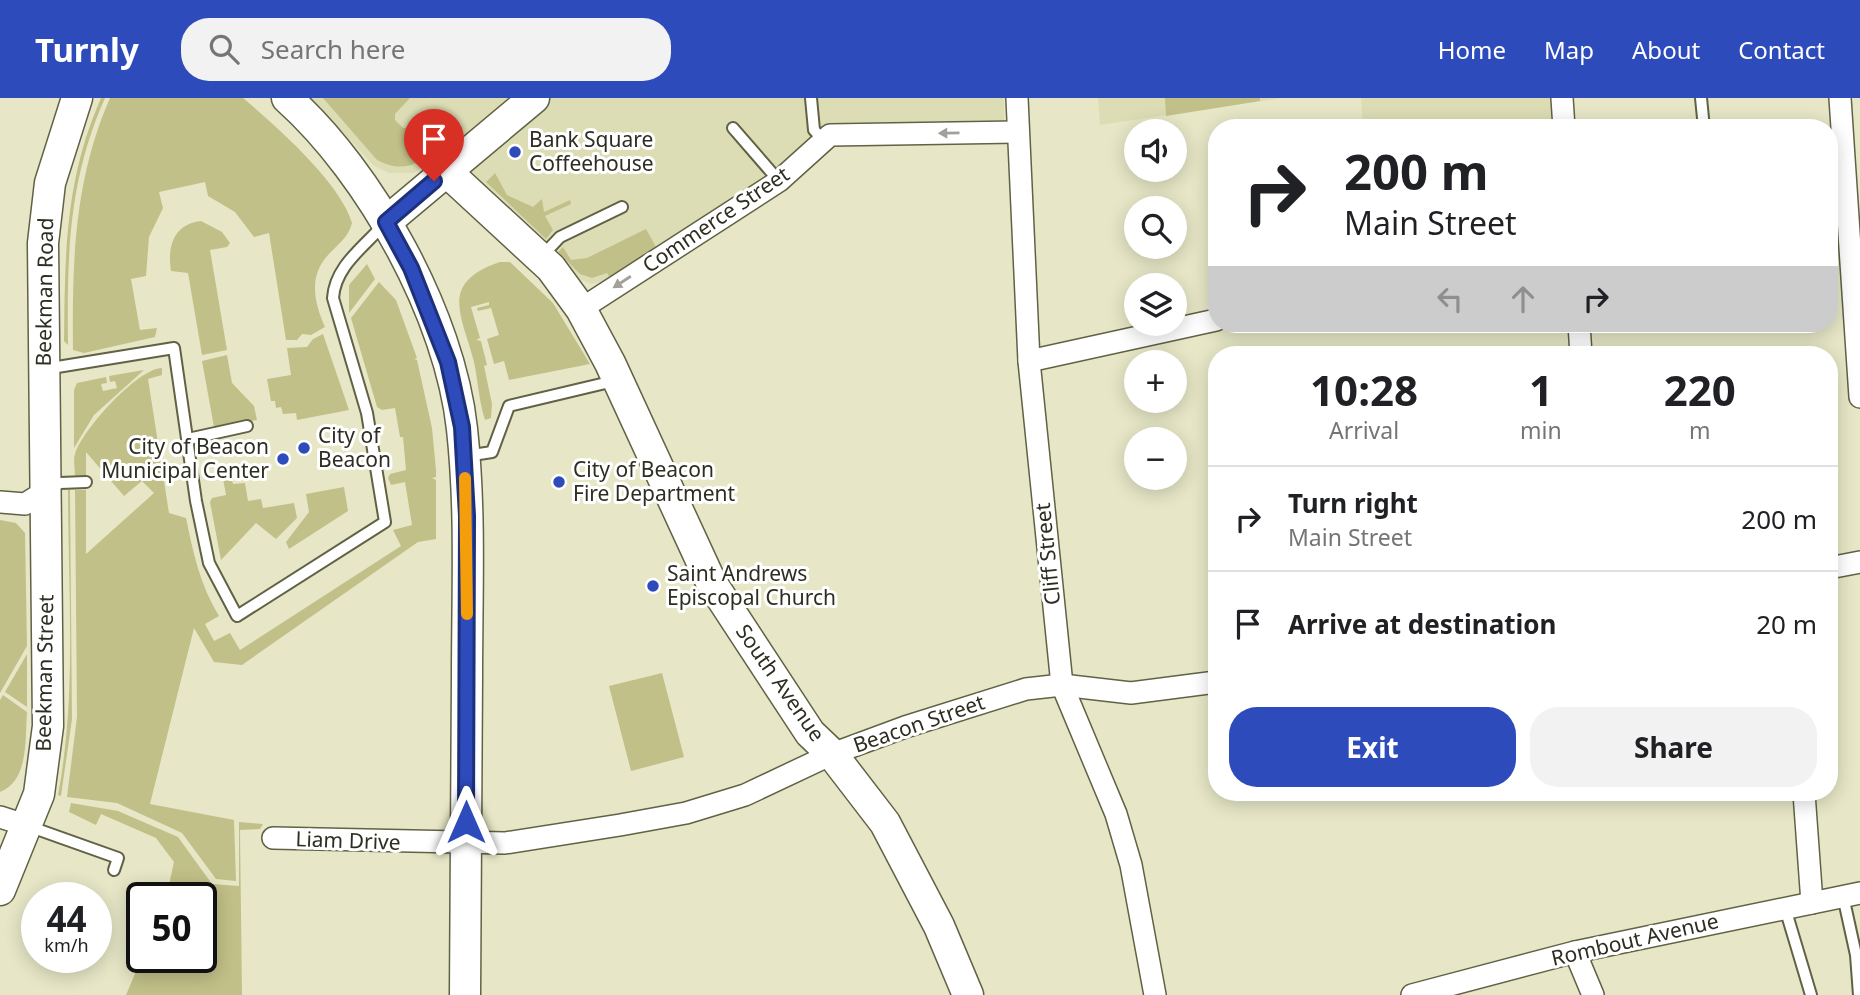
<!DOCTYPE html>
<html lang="en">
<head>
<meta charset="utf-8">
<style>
	:root { --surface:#fff; --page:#f2f2f2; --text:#202124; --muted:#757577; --line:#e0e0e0; --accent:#2d4bbb }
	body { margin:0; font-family:"Noto Sans",sans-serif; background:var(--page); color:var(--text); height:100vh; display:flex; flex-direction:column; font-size:26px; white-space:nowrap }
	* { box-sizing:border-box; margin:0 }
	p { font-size:23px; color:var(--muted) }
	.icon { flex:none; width:38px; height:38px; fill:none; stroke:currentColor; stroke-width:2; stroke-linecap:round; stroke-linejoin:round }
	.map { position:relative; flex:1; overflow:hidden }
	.panel { position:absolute; left:1208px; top:248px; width:630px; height:455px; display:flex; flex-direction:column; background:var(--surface); border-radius:28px; box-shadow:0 4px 18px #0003 }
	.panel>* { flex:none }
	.hud { position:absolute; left:1208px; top:21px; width:630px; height:214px; border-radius:28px; box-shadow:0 4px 18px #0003; background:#fff; color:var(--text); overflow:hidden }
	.controls { position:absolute; left:1124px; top:21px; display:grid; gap:14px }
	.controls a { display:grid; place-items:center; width:63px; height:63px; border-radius:50%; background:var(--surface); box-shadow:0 4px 18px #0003; font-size:35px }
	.speed { position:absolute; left:21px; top:784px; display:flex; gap:14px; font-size:35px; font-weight:700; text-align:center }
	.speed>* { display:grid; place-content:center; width:91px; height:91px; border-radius:50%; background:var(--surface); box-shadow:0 4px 18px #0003; line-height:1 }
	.speed small { font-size:18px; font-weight:400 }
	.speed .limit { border:4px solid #111; border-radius:10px; background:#fff; color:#111 }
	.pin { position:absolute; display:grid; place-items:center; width:60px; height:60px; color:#fff; margin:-72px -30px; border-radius:50% 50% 50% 0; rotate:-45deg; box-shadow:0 0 7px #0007 }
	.pin .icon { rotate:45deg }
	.me { position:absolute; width:77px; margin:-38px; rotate:0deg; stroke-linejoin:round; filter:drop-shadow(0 0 5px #0008) }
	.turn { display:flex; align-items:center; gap:24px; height:147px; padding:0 21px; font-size:32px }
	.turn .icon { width:91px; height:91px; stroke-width:2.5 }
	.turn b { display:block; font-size:49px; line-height:60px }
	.lanes { display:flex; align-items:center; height:66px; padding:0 21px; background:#0003; justify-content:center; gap:35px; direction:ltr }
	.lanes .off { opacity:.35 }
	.eta { display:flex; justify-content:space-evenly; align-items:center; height:119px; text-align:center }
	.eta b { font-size:42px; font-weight:700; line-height:49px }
	.button { display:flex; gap:14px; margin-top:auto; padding:14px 21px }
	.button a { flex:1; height:80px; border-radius:28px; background:var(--accent); color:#fff; font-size:28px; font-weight:700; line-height:80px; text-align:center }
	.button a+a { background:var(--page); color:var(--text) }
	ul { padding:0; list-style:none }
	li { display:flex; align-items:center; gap:21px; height:105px; padding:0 21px; border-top:2px solid var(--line) }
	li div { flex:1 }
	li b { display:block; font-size:26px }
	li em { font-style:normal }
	header { display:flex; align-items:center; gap:42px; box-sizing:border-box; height:98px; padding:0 35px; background:var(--accent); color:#fff }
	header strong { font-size:33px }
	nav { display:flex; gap:38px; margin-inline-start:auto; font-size:24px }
	.search { width:490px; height:63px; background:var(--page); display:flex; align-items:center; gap:18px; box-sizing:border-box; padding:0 24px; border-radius:28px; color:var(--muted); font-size:26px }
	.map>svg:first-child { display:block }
	.built { fill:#ddddb5 }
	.green { fill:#c1c088 }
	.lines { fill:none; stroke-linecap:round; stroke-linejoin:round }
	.lane-casing { stroke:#616145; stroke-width:14 }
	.street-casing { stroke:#616145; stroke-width:24 }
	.secondary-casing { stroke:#616145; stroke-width:33 }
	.lane { stroke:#fff; stroke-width:10 }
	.street { stroke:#fff; stroke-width:21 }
	.secondary { stroke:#fff; stroke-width:30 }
	.oneway { fill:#a1a09b }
	.route-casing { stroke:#1d317a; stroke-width:18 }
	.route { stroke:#2d4bbb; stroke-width:12 }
	.slow { stroke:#f59e0b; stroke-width:12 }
	.poi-dot { fill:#2d4bbb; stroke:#fff; stroke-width:2.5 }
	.labels { text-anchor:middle; stroke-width:6; stroke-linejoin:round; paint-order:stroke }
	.poi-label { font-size:21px; fill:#2e2d21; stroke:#fff; text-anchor:start }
	.street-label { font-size:21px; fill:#2e2d21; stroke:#fff }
</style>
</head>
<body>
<header>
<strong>Turnly</strong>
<div class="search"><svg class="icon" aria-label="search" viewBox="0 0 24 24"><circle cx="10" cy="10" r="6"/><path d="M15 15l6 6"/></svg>Search here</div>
<nav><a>Home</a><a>Map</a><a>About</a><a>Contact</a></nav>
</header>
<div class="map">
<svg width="1860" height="897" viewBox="0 0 1860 897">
	<rect width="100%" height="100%" fill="#e7e7c7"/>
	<g class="built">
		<path d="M311 0H1004V22L831 26 765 82 705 122 605 183 592 186 577 180 446 52 414 75H389L374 68Z"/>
		<path d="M1098 0H1282L1100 27Z"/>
		<path d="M1361 0H1551L1553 30H1363Z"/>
	</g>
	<g class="green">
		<path d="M101 0H105C68 83 67 158 68 247L64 243C65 155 65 82 101 0Z"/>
		<path d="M110 0H243C275 27 341 85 352 125 348 140 339 145 329 156 308 178 314 204 325 229L311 237 302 236 297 242H286L269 135 254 139 235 114 208 98 205 84 159 94 163 110 149 139 146 178 131 181 140 232 157 230 155 239 84 255 73 252C72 164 74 82 110 0Z"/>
		<path d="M323 0H410L395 16V22L403 30 417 29 437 48C419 68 402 75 377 62Z"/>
		<path d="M1165 0H1260V3L1166 18Z"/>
		<path d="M495 75 507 97 533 109 542 101 544 114 570 102 571 106 545 118 553 132 546 141 486 84Z"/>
		<path d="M201 123 222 134 230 145 227 149 210 152 227 252 202 257 188 175 171 173C167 148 174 126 201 123Z"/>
		<path d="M646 131 656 149 610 180 607 175 592 180 580 176 558 154 563 149 571 162 587 160Z"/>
		<path d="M500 164H510L553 205 590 266 509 282 504 263 494 266 487 241 499 237 491 210 478 213 477 210 489 207V204L471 209 480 240 476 242 481 243 487 267 484 268 492 306 491 320 485 322C479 304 478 283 474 264 462 217 438 185 500 164Z"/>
		<path d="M367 166 375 181 349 215V187Z"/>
		<path d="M379 184 396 202 417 260 414 261 417 262 432 330 436 372V379L432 380 436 382V441L418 444 242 567 214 564 194 530 150 706 234 722 236 783 216 781 182 735 117 705 67 699 77 619 75 392H86V456L154 395 142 383 124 398 86 354V377L75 378C75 371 73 362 75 356 82 332 138 270 162 270V277L148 281 169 415 186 420C193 454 200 487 219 518L205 526 214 543 230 535 240 552 401 448 393 432 412 427 405 384 391 387 388 380 390 376 406 372 403 339H400L395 310 382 312 377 309 351 220Z"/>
		<path d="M323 236 349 312 297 322 296 315 283 316 281 309 276 310 275 303H271L267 281 291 277 287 250 307 249 313 241Z"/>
		<path d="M227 257 232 285 254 308 257 322 214 329 202 263Z"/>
		<path d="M144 272 94 317 74 350V292L77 285 106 279 107 285 101 286 103 293 117 290 115 283 110 284 109 278Z"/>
		<path d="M222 375H226L227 382H232L233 386 245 385 248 403 261 401 263 410 294 405 297 420 276 441 256 425 221 462 210 404 212 400 226 397Z"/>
		<path d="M344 389 348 413 289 451 286 444 309 414 306 396Z"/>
		<path d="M68 392H70L72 621 61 698 58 697C77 597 68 493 68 392Z"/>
		<path d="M0 422 16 425 25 435 27 548 0 595Z"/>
		<path d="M27 556V609L5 594Z"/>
		<path d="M662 575 684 659 631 673 609 588Z"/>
		<path d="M3 597 27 614C25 641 29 683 0 694V602Z"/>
		<path d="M71 705 118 713 178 739 212 786 239 788V724L263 726 260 731 240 732 242 897H126L142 859H201V800H166L174 764 156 740 101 716 96 727 69 714Z"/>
	</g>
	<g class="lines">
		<g class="lane-casing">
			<g id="lane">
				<path d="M811 0 814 32 824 43"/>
				<path d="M1701 0 1704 30"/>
				<path d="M733 30 779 83"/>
				<path d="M542 158 560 139 622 109"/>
				<path d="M45 271 174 250 196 403 209 465 237 518 385 424 367 315 333 200C335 168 364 149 384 126"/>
				<path d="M188 341 247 328"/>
				<path d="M466 358 492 354 509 308 614 283"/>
				<path d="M49 391 60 385 86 384"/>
				<path d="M28 728 118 760 114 772"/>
				<path d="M1843 798 1856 857 1859 897"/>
				<path d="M1785 810 1811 897"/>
			</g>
		</g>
		<g class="street-casing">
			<g id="street">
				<path d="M1017 0 1029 263 1062 587 1116 716 1131 767 1155 897"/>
				<path d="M1562 0 1564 30"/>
				<path d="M1840 0 1860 299"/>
				<path d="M581 211 779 83 830 37 1017 34"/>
				<path d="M1579 226 1581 257"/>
				<path d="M1029 263 1216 222"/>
				<path d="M0 404 25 406 46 393"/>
				<path d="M1829 470 1860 464"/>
				<path d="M1804 695 1812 805"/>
				<path d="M0 719 28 728"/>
				<path d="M273 740 505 745 620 727 686 715 745 697 832 656 905 629 1026 591 1062 587 1131 595 1216 584"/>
				<path d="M1575 854 1593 897"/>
				<path d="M1412 897 1575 854 1860 795"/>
			</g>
		</g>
		<g class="secondary-casing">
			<g id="secondary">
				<path d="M287 0C371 75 450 218 462 331 471 413 467 497 467 579 466 685 466 791 465 897"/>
				<path d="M446 73 551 170 581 211 610 265 711 484 810 635 832 656 885 725 939 828 968 897"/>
				<path d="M386 124 534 0"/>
				<path d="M0 792 39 696 48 628 43 145 50 85 77 0"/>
			</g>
		</g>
		<use href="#lane" class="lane"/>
		<use href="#street" class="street"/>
		<use href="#secondary" class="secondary"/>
	</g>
	<defs><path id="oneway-solid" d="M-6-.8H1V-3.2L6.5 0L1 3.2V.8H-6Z" transform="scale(1.75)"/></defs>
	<g class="oneway">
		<use href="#oneway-solid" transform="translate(949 35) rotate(179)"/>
		<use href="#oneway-solid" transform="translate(622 184) rotate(147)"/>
	</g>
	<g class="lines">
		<g class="route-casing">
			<path id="route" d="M434 83 386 124 411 170 448 264 462 329 467 418 466 724"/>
		</g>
		<use href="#route" class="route"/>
		<path class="slow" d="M465 380 467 516"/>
	</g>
	<g class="poi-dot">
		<circle cx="515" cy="54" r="7"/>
		<circle cx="304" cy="350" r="7"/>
		<circle cx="283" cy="361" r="7"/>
		<circle cx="559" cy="384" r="7"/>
		<circle cx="653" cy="488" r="7"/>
	</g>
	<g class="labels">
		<g class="poi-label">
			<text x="529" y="49">Bank Square<tspan x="529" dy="24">Coffeehouse</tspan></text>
			<text x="318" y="345">City of<tspan x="318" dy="24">Beacon</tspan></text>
			<text x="269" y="356" text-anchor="end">City of Beacon<tspan x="269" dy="24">Municipal Center</tspan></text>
			<text x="573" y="379">City of Beacon<tspan x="573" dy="24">Fire Department</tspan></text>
			<text x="667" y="483">Saint Andrews<tspan x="667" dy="24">Episcopal Church</tspan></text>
		</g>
		<g class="street-label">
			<text transform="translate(716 122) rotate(-34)" y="7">Commerce Street</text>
			<text transform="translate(45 194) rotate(-89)" y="7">Beekman Road</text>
			<text transform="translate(1048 456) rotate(-96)" y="7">Cliff Street</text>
			<text transform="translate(45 575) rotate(-89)" y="7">Beekman Street</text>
			<text transform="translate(780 585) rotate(55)" y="7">South Avenue</text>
			<text transform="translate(919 626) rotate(-19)" y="7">Beacon Street</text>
			<text transform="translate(348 743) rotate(2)" y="7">Liam Drive</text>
			<text transform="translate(1635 842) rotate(-13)" y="7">Rombout Avenue</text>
		</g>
	</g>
</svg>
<div class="controls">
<a><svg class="icon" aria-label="sound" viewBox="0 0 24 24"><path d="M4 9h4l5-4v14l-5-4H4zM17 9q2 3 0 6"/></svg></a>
<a><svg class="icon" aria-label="search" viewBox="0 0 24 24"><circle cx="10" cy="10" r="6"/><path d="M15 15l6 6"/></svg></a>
<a><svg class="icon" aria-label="layers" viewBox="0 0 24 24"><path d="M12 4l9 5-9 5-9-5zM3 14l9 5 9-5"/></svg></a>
<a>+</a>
<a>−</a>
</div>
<div class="speed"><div>44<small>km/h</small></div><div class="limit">50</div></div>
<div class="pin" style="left:434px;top:83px;background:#d93025"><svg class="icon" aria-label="arrive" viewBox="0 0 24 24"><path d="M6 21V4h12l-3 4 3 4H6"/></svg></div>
<svg class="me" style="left:466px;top:724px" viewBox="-20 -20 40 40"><path d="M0-17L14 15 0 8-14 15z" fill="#2d4bbb" stroke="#fff" stroke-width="4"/></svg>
<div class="hud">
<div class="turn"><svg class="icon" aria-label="right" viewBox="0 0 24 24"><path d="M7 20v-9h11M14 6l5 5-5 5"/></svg><div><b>200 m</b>Main Street</div></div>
<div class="lanes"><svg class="icon off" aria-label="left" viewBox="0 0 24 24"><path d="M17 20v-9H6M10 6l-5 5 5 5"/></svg><svg class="icon off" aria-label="ahead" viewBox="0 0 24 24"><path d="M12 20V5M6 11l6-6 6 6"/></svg><svg class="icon" aria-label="right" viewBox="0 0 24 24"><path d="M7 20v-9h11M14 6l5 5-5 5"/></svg></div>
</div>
<section class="panel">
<div class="eta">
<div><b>10:28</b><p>Arrival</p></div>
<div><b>1</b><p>min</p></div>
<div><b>220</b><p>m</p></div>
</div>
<ul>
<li><svg class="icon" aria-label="right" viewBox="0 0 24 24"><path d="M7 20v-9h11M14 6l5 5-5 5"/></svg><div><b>Turn right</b><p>Main Street</p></div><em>200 m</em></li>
<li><svg class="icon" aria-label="arrive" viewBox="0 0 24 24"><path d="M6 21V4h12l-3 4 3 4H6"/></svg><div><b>Arrive at destination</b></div><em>20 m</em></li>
</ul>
<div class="button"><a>Exit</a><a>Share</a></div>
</section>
</div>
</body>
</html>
